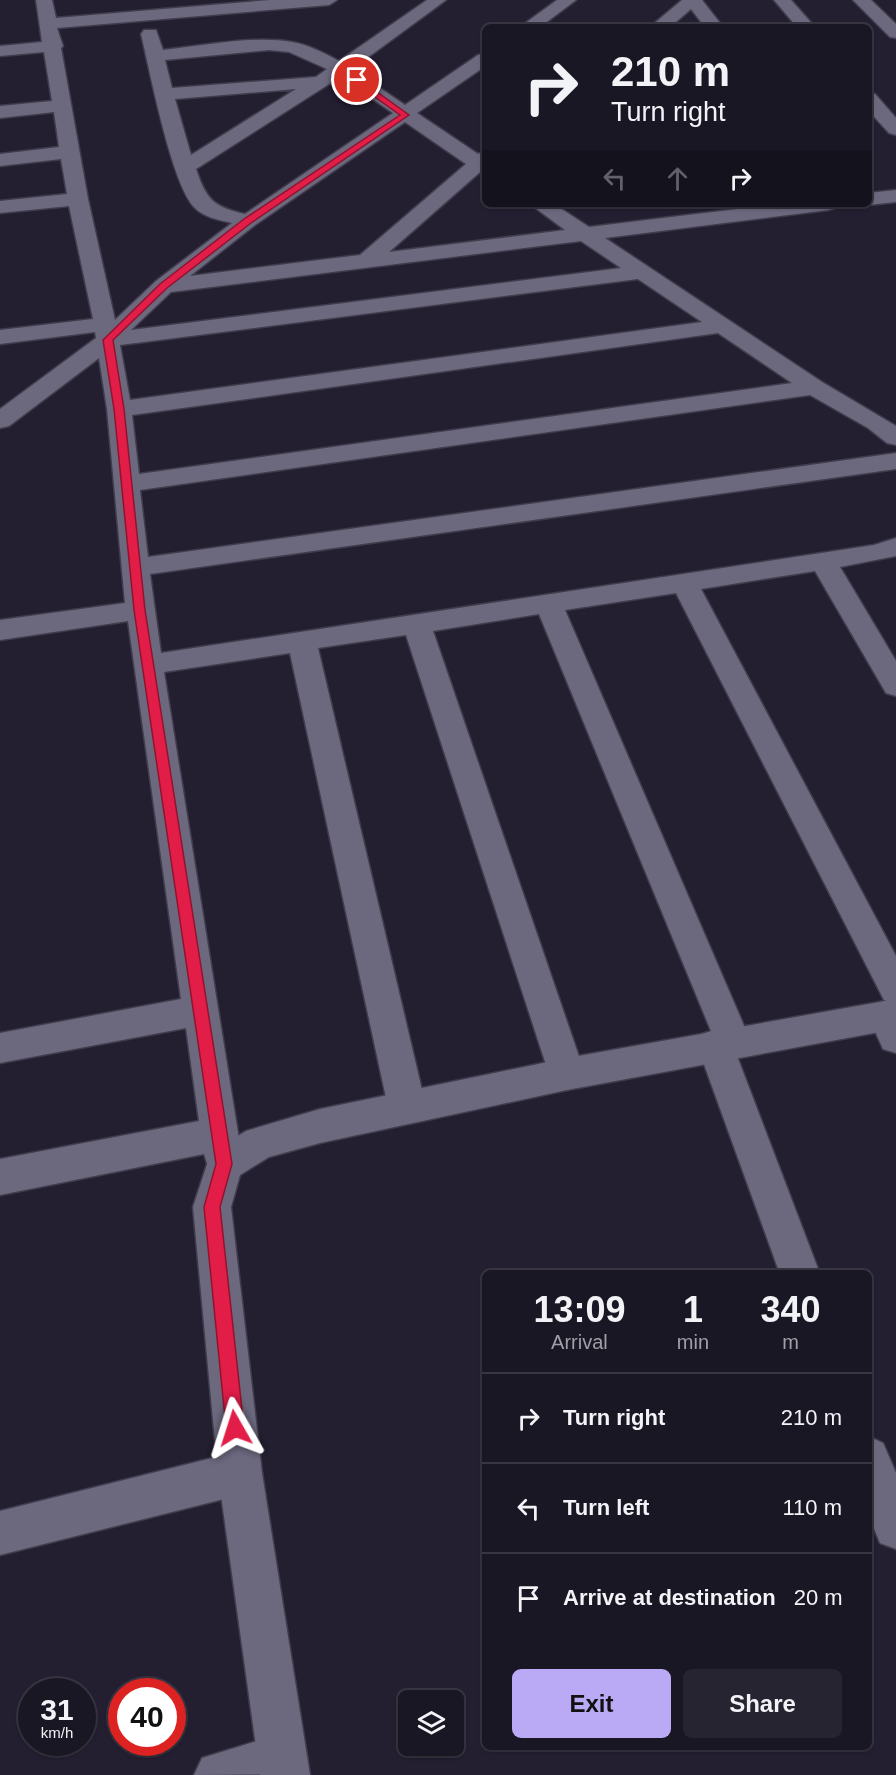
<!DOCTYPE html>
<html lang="en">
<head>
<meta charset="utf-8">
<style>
	:root { --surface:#1a1725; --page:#272432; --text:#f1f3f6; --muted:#9f9fa7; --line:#383642; --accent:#baaaf6 }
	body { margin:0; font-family:Arial,sans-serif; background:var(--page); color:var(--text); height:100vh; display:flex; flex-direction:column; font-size:22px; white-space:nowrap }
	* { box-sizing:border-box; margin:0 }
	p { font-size:20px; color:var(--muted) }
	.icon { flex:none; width:33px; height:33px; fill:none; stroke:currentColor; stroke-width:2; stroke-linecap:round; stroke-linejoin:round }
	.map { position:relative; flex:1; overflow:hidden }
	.sheet { position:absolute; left:482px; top:1270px; width:390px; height:480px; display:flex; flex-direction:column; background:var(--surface); border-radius:9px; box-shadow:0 2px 4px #0004,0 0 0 2px var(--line) }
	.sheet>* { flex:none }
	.banner { position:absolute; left:482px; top:24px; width:390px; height:183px; border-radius:9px; box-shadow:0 2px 4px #0004,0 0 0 2px var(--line); background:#1a1725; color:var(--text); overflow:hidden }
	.tools { position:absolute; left:398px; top:1690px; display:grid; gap:12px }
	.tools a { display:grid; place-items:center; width:66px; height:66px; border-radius:9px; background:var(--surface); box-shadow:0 2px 4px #0004,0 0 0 2px var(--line); font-size:30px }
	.speed { position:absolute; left:18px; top:1678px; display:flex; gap:12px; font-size:30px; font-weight:700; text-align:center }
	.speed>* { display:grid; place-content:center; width:78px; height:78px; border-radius:50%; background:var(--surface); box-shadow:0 2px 4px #0004,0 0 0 2px var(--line); line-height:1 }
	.speed small { font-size:15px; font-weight:400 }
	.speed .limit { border:9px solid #d22; background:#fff; color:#111 }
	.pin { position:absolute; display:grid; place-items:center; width:51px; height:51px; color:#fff; margin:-26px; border:3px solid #fff; border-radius:50%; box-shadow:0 2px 6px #0007 }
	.me { position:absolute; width:66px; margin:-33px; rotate:354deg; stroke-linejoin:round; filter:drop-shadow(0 0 4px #0008) }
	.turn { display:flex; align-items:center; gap:21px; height:126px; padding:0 30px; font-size:27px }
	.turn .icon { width:78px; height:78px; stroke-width:2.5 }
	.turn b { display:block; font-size:42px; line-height:51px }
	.lanes { display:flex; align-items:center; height:57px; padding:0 30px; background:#0003; justify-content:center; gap:30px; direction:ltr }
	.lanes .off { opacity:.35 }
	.eta { display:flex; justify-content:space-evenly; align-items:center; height:102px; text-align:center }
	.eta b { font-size:36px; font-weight:600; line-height:42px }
	.cta { display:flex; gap:12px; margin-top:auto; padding:12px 30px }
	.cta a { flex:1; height:69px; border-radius:9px; background:var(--accent); color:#111; font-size:24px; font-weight:600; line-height:69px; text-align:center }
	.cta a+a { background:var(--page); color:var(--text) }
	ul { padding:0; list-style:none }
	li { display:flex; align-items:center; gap:18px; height:90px; padding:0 30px; border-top:2px solid var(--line) }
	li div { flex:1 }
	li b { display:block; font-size:22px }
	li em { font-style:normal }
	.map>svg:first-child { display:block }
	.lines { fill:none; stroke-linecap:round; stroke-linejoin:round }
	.minor-casing { stroke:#3f3c4c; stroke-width:3 }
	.tertiary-casing { stroke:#3f3c4c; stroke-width:3 }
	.minor { fill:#6c697f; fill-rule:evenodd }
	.tertiary { fill:#6c697f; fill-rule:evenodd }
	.route { fill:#e11d48; stroke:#92132f; stroke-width:1.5 }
</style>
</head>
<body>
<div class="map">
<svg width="896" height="1775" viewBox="0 0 896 1775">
	<rect width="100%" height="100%" fill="#231f31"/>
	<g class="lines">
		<g class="minor-casing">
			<g id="minor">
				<path d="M36 0H52L56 18 270 0H337L329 5 57 28 63 46 61 48 88 199 115 320 156 281 232 223C219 220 203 217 194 207 171 182 150 71 141 34L144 30H156L163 50C201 46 255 35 292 42 309 45 324 53 339 61L427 0H446L352 69 405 105 478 55 484 54V67L417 113 478 154 484 152V173L480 172 389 252 565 230 530 204H554L589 227 778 204H838L835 208 828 210 605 238 822 382 896 426V445L887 443 868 428 810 395 140 490 148 557 896 453V469L150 574 161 653 874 545 896 538V556L840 567 896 661V696L886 693 815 571 701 589 896 956V1005L884 1000 676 593 565 610 751 1042 746 1053 737 1056 820 1274H780L697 1045 702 1034 711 1031 539 614 433 631 585 1074 580 1085 567 1090 554 1085 549 1074 406 635 318 648 426 1107 420 1119 407 1123 394 1119 388 1107 290 653 164 672 243 1164 237 1176 224 1181 211 1176 204 1154 0 1195V1159L199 1121 186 1028 0 1063V1033L181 999 128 621 0 640V620L125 603 107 409 99 358 9 426 0 428V409L96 338 95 332 0 344V330L93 319 69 206 0 213V201L67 194 61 159 0 166V154L59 147 54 112 0 118V106L52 101 44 52 0 56V46L42 42ZM269 50 289 52 327 69 316 77 172 88 165 60ZM340 77 393 113 245 214C213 207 206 199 196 169ZM296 89 191 155 175 99ZM405 122 466 164 360 255 190 276 255 225ZM581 241 621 268 131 330 171 292ZM638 279 702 322 130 400 120 345ZM718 333 792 383 139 474 132 415Z"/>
				<path d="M557 0H576L540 27H520Z"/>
				<path d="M682 0H702L723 27H705L691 9 670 27H650Z"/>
				<path d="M774 0H791L815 27H797Z"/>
				<path d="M853 0H871L896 24V38L890 37Z"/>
				<path d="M868 93 875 94 896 118V135L889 133 868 110Z"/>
				<path d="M896 190V202L868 205 864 204H868V193Z"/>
				<path d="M886 1001 896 1005V1053L883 1049 868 1016 874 1005Z"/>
				<path d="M868 1436 883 1443 896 1473V1549L880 1543 868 1514Z"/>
				<path d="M240 1451 255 1458 262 1473 255 1488 240 1495 0 1555V1511Z"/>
				<path d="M283 1733 300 1740 307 1757 300 1774 194 1775 202 1758Z"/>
			</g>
		</g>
		<g class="tertiary-casing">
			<path id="tertiary" d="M896 999V1029L567 1090 320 1143 269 1157 240 1175 231 1207 262 1473 310 1775H260L218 1473 193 1207 211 1152 246 1131 320 1109 567 1058Z"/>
		</g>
		<use href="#minor" class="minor"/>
		<use href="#tertiary" class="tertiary"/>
	</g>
	<path class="route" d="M354 79H359L409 115 251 223 167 288 113 340 124 409 145 610 232 1164 220 1207 244 1428 241 1435 235 1437 229 1435 226 1428 204 1207 216 1164 134 610 114 409 103 340 160 284 244 219 400 115 354 82Z"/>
</svg>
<div class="tools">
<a><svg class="icon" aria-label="layers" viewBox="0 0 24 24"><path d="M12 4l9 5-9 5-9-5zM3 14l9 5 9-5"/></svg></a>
</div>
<div class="speed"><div>31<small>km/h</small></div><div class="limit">40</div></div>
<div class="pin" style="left:357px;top:80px;background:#d93025"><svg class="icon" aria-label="arrive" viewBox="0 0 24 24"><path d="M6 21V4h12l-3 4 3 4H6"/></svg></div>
<svg class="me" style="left:235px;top:1428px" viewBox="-20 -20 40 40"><path d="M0-17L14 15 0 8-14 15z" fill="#e11d48" stroke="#fff" stroke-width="4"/></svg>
<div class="banner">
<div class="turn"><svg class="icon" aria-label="right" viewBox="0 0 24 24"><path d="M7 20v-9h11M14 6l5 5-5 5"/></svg><div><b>210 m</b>Turn right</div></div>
<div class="lanes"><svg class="icon off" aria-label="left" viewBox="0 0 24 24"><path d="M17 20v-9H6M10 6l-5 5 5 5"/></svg><svg class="icon off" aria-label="ahead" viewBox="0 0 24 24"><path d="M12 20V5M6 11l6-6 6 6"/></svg><svg class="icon" aria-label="right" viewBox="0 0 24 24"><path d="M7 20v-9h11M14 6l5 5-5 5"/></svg></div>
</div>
<section class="sheet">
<div class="eta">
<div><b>13:09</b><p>Arrival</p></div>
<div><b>1</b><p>min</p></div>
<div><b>340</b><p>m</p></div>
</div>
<ul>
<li><svg class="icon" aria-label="right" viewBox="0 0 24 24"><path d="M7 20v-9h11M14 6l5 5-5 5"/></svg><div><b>Turn right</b></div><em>210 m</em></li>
<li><svg class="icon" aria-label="left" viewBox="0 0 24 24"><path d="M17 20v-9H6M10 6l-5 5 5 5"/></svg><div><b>Turn left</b></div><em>110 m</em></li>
<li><svg class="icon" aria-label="arrive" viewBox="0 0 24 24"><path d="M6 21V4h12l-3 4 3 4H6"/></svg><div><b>Arrive at destination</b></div><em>20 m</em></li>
</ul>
<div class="cta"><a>Exit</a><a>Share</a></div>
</section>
</div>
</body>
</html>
